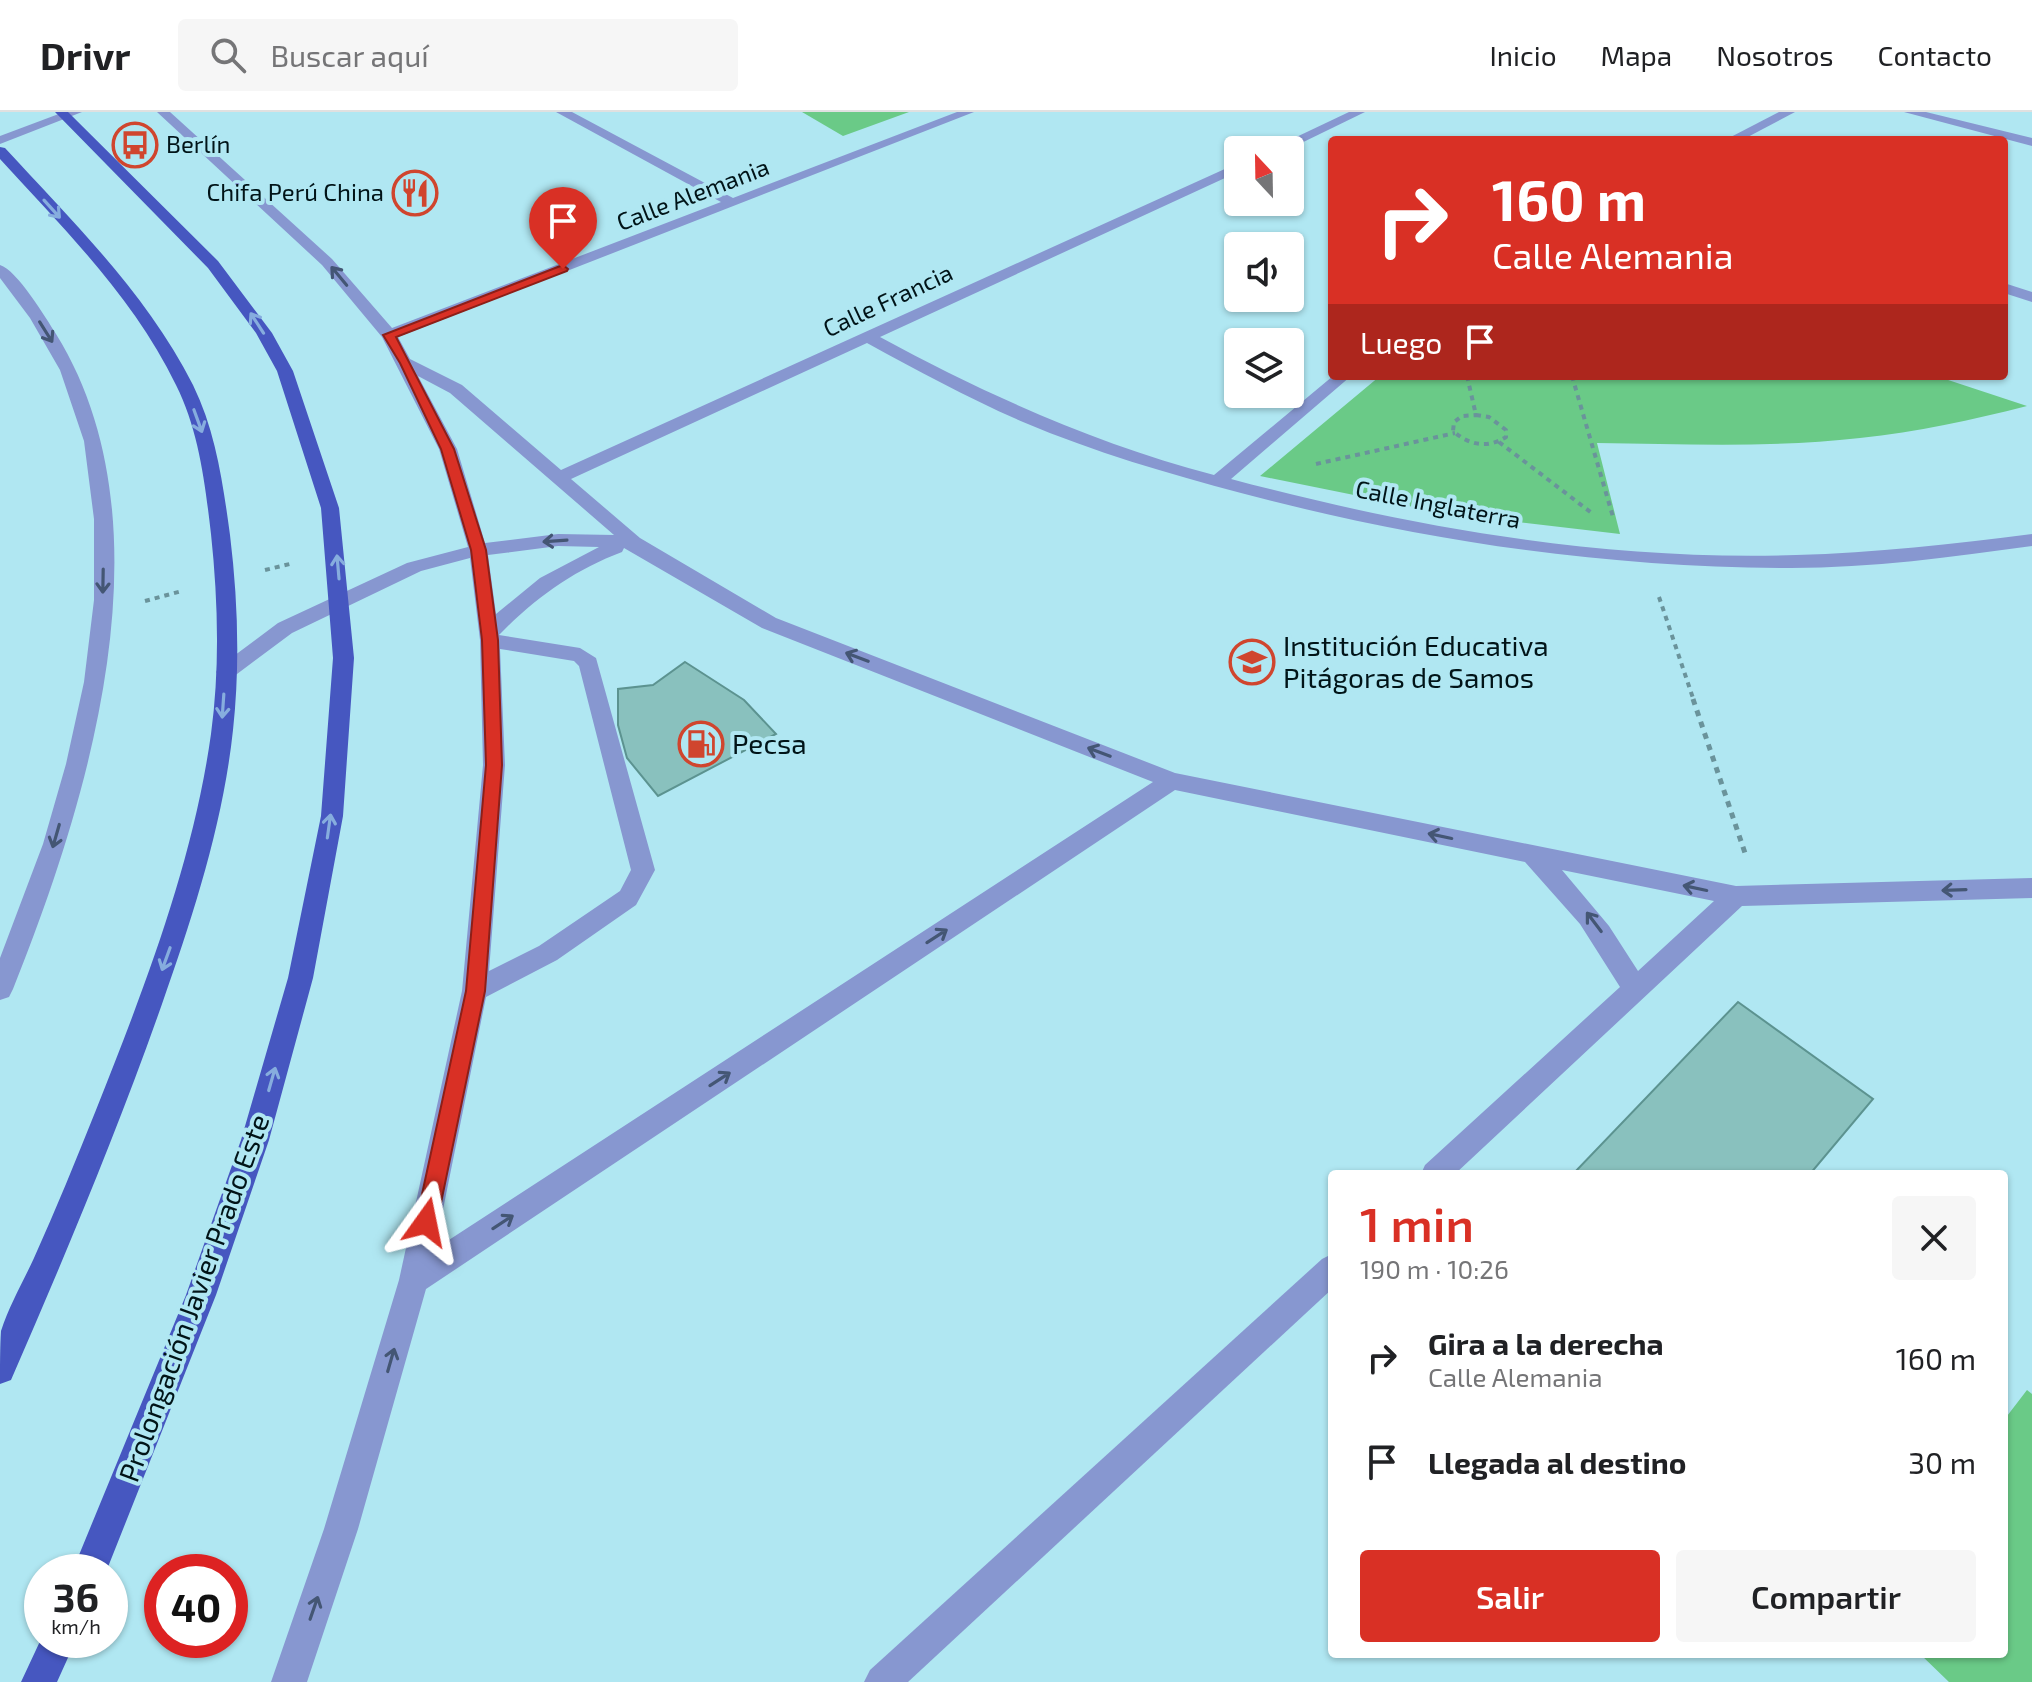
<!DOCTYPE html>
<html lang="es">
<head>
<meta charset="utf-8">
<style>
	:root { --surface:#fff; --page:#f6f6f6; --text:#202124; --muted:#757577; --line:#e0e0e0; --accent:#d93025 }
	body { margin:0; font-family:"Exo 2",sans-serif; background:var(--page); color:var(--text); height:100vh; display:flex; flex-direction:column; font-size:30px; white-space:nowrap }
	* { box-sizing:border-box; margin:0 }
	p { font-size:26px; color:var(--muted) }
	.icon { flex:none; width:44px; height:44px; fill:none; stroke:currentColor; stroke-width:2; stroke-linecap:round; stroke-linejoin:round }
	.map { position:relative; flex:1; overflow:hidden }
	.side { position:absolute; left:1328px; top:1058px; width:680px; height:488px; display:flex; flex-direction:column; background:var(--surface); border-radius:8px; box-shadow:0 2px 6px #0004 }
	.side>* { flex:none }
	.guide { position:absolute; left:1328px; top:24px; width:680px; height:244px; border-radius:8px; box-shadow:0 2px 6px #0004; background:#d93025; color:#fff; overflow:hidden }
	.needle { width:52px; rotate:338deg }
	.buttons { position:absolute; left:1224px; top:24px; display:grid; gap:16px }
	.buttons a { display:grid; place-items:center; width:80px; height:80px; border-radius:8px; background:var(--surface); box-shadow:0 2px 6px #0004; font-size:40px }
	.speed { position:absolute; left:24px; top:1442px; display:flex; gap:16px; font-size:40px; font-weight:700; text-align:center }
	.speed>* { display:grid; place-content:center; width:104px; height:104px; border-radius:50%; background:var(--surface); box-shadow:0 2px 6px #0004; line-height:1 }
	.speed small { font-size:20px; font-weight:400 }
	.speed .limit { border:12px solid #d22; background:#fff; color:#111 }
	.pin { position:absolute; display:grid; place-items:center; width:68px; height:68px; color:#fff; margin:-82px -34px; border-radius:50% 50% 50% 0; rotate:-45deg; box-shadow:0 0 8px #0007 }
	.pin .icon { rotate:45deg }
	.me { position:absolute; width:88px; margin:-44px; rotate:12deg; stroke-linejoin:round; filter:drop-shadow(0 0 6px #0008) }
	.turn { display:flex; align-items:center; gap:28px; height:168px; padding:0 32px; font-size:36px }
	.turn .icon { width:104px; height:104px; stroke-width:2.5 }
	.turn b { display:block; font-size:56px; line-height:68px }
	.then { display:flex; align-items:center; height:76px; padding:0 32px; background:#0003; gap:16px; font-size:30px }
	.round { display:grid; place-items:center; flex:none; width:84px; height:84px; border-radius:8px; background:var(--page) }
	.summary { display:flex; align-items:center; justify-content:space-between; height:136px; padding:0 32px }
	h1 { font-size:48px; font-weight:600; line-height:60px; color:var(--accent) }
	.cta { display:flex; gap:16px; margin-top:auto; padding:16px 32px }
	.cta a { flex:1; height:92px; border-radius:8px; background:var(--accent); color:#fff; font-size:32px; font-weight:600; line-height:92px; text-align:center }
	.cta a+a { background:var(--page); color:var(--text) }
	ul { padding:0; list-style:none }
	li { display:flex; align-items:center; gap:24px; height:104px; padding:0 32px }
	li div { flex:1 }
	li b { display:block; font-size:30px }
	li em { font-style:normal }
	header { display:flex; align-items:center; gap:48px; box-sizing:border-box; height:112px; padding:0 40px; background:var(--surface); border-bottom:2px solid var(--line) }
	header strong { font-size:38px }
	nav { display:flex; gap:44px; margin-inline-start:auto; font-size:28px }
	.search { width:560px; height:72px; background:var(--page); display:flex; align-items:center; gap:20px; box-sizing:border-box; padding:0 28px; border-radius:8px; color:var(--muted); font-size:30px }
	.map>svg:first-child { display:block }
	.green { fill:#6aca87 }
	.building { fill:#89c1be; stroke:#5c9390; stroke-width:2 }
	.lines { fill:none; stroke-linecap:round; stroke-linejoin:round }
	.path-far1 { stroke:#6a939b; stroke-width:4; stroke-dasharray:5 5; stroke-linecap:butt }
	.path { stroke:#6a939b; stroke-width:5; stroke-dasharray:6 6; stroke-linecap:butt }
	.minor { fill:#8797d0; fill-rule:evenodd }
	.major { fill:#4657c0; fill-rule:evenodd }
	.oneway { stroke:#86adde }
	.oneway2 { stroke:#445674 }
	.route { fill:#d93025; stroke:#8d1f18; stroke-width:2 }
	.labels { text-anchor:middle; stroke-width:8; stroke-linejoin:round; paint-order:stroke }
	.far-poi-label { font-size:24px; fill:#011418; stroke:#b0e7f2; text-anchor:start }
	.far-street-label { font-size:24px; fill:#011418; stroke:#b0e7f2 }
	.poi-label { font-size:28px; fill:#011418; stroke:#b0e7f2; text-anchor:start }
	.street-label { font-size:28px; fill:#011418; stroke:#b0e7f2 }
</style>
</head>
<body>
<header>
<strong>Drivr</strong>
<div class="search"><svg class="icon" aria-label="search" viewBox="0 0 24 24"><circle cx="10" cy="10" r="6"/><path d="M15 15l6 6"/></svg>Buscar aquí</div>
<nav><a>Inicio</a><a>Mapa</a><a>Nosotros</a><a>Contacto</a></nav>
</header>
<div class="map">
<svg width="2032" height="1570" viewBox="0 0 2032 1570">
	<rect width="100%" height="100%" fill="#b0e7f2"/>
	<g class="green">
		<path d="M802 0H909L843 24Z"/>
		<path d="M1380 264H1936L2027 294C1972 308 1917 320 1860 326 1773 336 1684 332 1597 331L1620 422 1448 402 1260 364Z"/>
		<path d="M2027 1278 2032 1282V1570H1949L1920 1542H2004V1308Z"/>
	</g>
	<g class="building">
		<path d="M685 550 744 588 776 622 658 684 627 646 618 613V577L653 573Z"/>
		<path d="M1738 890 1873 987 1810 1062H1573Z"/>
	</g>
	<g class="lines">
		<g class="path-far1">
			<path d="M1467 264 1476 303"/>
			<path d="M1572 264 1613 405"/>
			<path d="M1476 303 1489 305 1506 318V325C1487 337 1469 333 1453 319L1454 310 1462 304Z"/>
			<path d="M1499 330 1593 402"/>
			<path d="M1316 352 1455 321"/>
			<path d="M265 458 294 451"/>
			<path d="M1659 485 1694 589"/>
			<path d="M145 489 182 479"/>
		</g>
		<path class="path" d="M1693 587 1745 741"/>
		<g class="minor">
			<path d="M64 0H82L0 32V24Z"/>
			<path d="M157 0H170L332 147 392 216 721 90 556 0H572L733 86 957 0H974L398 225 410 247 462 273 561 358 1238 51V60L880 225C987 283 1096 332 1214 363L1333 264H1351L1231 367C1415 416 1605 449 1796 443 1875 441 1953 432 2032 422V434C1952 445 1872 456 1791 456 1605 456 1422 429 1241 381 1169 362 1094 340 1023 310 970 287 918 259 867 231L571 367 640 426 776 506 1175 661 1736 774 2032 766V786L1742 794 1455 1062H1421L1425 1053 1620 875 1580 812 1525 750 1175 678 426 1177 358 1417 307 1570H271L324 1417 399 1168 462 879 483 653 480 528 470 446 421 459 292 521 233 565H219L216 560 219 555 278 511 407 451 468 435 439 337 382 225 322 153ZM418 264 450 281 614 423 558 422 485 431 457 337ZM558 434 599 435 540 466 496 502 488 443ZM624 436 762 516 1153 670 435 1137 486 885 557 848 636 793 655 758 596 546 580 536 499 523C535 486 574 458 622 440ZM500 537 574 549 579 554 631 758 620 779 539 834 489 859 505 653ZM1562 758 1714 789 1638 859 1609 814Z"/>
			<path d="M1349 0H1365L1287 38H1269Z"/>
			<path d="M1779 0H1795L1742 28H1725Z"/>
			<path d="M1904 0H1926L2032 26V34Z"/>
			<path d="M0 153C17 158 46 206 56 222 174 412 89 687 13 877L9 885 0 888V846L43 732 66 652 84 570 94 488V407L84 329 60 258 30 206 0 166Z"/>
			<path d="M2004 171 2032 180V190L2004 181Z"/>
			<path d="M1332 1142V1177L908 1570H864L870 1558 1322 1147Z"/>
		</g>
		<g class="major">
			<path d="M55 0H68L218 149 272 221 293 259 339 396 354 546 343 704 313 866 269 1028 216 1183 106 1460H72L186 1183 241 1028 288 866 321 704 333 546 321 396 277 259 256 221 208 156Z"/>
			<path d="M0 35 5 36C73 110 147 182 193 273 216 320 223 372 230 423 238 488 240 554 233 618 223 712 193 804 162 892 117 1020 65 1144 11 1268L0 1272C0 1256 0 1234 1 1219 9 1194 23 1170 34 1146 56 1097 76 1048 96 998 144 877 193 751 211 622 220 556 218 488 211 422 205 371 199 319 176 273 134 186 64 117 0 47Z"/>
			<path d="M42 1525V1528H76L57 1570H21Z"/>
		</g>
	</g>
	<defs><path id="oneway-shaft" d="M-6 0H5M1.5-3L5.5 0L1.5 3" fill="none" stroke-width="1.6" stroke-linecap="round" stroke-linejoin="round" transform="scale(2)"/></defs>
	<g class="oneway">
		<use href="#oneway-shaft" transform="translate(52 97) rotate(48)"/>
		<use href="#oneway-shaft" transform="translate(257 211) rotate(-123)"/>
		<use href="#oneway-shaft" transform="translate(198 309) rotate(70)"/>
		<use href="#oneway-shaft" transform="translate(338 455) rotate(-95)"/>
		<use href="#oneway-shaft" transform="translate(223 594) rotate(94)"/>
		<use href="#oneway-shaft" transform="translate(329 714) rotate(-82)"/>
		<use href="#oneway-shaft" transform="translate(166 847) rotate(110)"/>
		<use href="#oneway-shaft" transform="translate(272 967) rotate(-74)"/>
	</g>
	<g class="oneway2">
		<use href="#oneway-shaft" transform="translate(339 164) rotate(-130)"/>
		<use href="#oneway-shaft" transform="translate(46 220) rotate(58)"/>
		<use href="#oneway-shaft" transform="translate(555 429) rotate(176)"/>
		<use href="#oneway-shaft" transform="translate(103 469) rotate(91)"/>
		<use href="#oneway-shaft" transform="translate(857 545) rotate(-159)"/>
		<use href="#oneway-shaft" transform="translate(1099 640) rotate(-159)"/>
		<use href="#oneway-shaft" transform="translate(56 724) rotate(106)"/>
		<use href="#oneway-shaft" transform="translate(1440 724) rotate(-168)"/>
		<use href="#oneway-shaft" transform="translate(1695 776) rotate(-168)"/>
		<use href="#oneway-shaft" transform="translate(1954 778) rotate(178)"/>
		<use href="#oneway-shaft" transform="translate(1594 810) rotate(-127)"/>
		<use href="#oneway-shaft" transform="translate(937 824) rotate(-33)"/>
		<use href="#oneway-shaft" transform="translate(720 967) rotate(-33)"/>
		<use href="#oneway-shaft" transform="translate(503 1110) rotate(-33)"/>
		<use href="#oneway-shaft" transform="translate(391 1248) rotate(-74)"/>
		<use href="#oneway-shaft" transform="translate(314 1496) rotate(-71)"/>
	</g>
	<path class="route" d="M563 153 568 157 567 159 396 225 454 337 486 438 498 528 502 653 485 879 437 1110 434 1118 426 1121 419 1118 416 1110 466 879 486 653 482 528 471 438 441 337 400 251 383 223Z"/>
	<defs>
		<g id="bus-ring" transform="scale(2.3)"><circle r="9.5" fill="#b0e7f2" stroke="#d0452e" stroke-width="1.5"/><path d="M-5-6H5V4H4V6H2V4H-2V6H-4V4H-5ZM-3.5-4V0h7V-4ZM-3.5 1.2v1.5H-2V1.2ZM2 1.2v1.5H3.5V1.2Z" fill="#d0452e"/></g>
		<g id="restaurant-ring" transform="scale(2.3)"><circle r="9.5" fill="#b0e7f2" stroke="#d0452e" stroke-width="1.5"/><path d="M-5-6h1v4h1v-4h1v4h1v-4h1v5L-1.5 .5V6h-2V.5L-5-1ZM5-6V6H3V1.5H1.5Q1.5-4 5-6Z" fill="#d0452e"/></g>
		<g id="school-ring" transform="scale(2.3)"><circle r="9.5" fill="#b0e7f2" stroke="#d0452e" stroke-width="1.5"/><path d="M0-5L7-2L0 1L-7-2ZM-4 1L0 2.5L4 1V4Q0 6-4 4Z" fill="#d0452e"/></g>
		<g id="fuel-ring" transform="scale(2.3)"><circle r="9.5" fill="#b0e7f2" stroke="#d0452e" stroke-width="1.5"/><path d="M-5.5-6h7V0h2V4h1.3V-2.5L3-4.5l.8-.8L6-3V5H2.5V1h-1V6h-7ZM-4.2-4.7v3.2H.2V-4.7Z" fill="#d0452e"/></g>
	</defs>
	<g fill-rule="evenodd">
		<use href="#bus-ring" x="135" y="33"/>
		<use href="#restaurant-ring" x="415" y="81"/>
		<use href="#school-ring" x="1252" y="550"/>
		<use href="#fuel-ring" x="701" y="632"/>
	</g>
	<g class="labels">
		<g class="far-poi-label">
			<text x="166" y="41">Berlín</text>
			<text x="384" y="89" text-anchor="end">Chifa Perú China</text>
		</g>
		<g class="far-street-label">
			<text transform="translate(693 83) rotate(-21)" y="8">Calle Alemania</text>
			<text transform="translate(888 189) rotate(-25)" y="8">Calle Francia</text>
			<text transform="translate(1438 393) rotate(11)" y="8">Calle Inglaterra</text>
		</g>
		<g class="poi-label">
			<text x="1283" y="544">Institución Educativa<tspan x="1283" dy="32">Pitágoras de Samos</tspan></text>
			<text x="732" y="642">Pecsa</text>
		</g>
		<g class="street-label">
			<text transform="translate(194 1186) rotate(-70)" y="10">Prolongación Javier Prado Este</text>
		</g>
	</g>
</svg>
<div class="buttons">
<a><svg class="needle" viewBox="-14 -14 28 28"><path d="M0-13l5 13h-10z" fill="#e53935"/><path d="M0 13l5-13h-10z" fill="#757577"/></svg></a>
<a><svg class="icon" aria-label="sound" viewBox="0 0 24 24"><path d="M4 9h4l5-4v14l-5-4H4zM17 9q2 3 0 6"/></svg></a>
<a><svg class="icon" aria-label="layers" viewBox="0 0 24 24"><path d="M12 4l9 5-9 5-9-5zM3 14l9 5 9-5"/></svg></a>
</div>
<div class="speed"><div>36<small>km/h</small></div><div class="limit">40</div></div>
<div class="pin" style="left:563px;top:157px;background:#d93025"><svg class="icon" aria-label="arrive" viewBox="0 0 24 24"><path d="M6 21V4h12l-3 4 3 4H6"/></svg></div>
<svg class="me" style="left:426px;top:1110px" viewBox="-20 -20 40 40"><path d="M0-17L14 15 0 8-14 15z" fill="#d93025" stroke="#fff" stroke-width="4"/></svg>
<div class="guide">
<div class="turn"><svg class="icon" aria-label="right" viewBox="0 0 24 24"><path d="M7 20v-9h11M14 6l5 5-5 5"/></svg><div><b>160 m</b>Calle Alemania</div></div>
<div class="then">Luego<svg class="icon" aria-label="arrive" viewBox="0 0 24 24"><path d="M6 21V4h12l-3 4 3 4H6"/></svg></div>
</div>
<section class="side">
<div class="summary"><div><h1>1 min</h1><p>190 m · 10:26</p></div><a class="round"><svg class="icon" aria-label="close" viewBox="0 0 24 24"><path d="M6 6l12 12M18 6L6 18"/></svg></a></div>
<ul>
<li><svg class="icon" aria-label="right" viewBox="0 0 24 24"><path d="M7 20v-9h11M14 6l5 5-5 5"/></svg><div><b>Gira a la derecha</b><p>Calle Alemania</p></div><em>160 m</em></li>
<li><svg class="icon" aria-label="arrive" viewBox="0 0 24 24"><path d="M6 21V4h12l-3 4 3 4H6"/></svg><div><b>Llegada al destino</b></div><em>30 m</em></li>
</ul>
<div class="cta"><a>Salir</a><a>Compartir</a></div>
</section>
</div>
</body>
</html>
